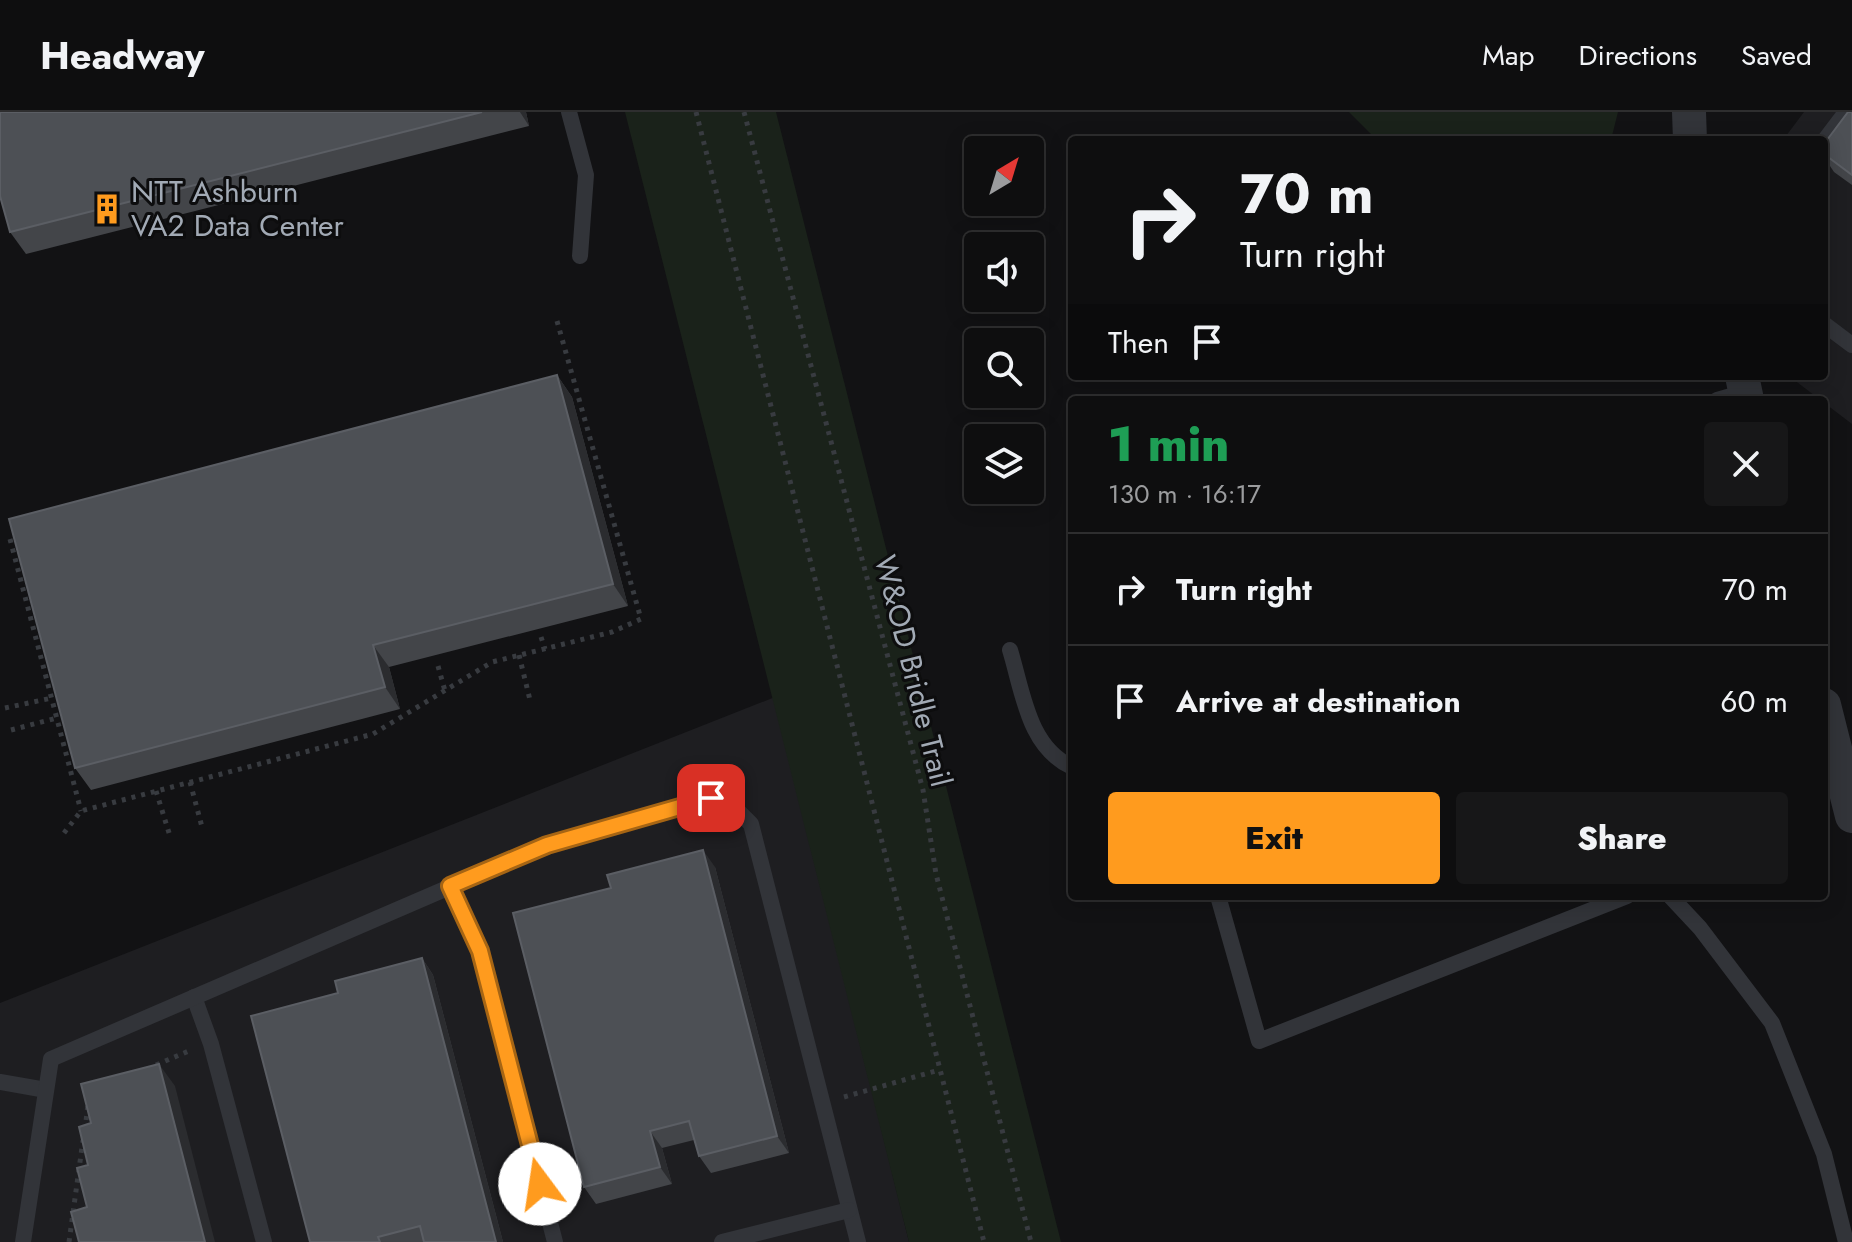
<!DOCTYPE html>
<html lang="en">
<head>
<meta charset="utf-8">
<style>
	:root { --surface:#0e0e0f; --page:#171718; --text:#f1f3f6; --muted:#9b9c9e; --line:#2e2e2f; --accent:#ff9b1e }
	body { margin:0; font-family:Jost,sans-serif; background:var(--page); color:var(--text); height:100vh; display:flex; flex-direction:column; font-size:30px; white-space:nowrap }
	* { box-sizing:border-box; margin:0 }
	p { font-size:26px; color:var(--muted) }
	.icon { flex:none; width:44px; height:44px; fill:none; stroke:currentColor; stroke-width:2; stroke-linecap:round; stroke-linejoin:round }
	.map { position:relative; flex:1; overflow:hidden }
	.panel { position:absolute; left:1068px; top:284px; width:760px; height:504px; display:flex; flex-direction:column; background:var(--surface); border-radius:8px; box-shadow:0 4px 20px #0003,0 0 0 2px var(--line) }
	.panel>* { flex:none }
	.guide { position:absolute; left:1068px; top:24px; width:760px; height:244px; border-radius:8px; box-shadow:0 4px 20px #0003,0 0 0 2px var(--line); background:#0e0e0f; color:var(--text); overflow:hidden }
	.needle { width:52px; rotate:38deg }
	.controls { position:absolute; left:964px; top:24px; display:grid; gap:16px }
	.controls a { display:grid; place-items:center; width:80px; height:80px; border-radius:8px; background:var(--surface); box-shadow:0 4px 20px #0003,0 0 0 2px var(--line); font-size:40px }
	.pin { position:absolute; display:grid; place-items:center; width:68px; height:68px; color:#fff; margin:-34px; border-radius:16px; box-shadow:0 4px 12px #0006 }
	.me { position:absolute; width:88px; margin:-44px; rotate:346deg; stroke-linejoin:round; filter:drop-shadow(0 0 6px #0008) }
	.turn { display:flex; align-items:center; gap:28px; height:168px; padding:0 40px; font-size:36px }
	.turn .icon { width:104px; height:104px; stroke-width:2.5 }
	.turn b { display:block; font-size:56px; line-height:68px }
	.then { display:flex; align-items:center; height:76px; padding:0 40px; background:#0003; gap:16px; font-size:30px }
	.round { display:grid; place-items:center; flex:none; width:84px; height:84px; border-radius:8px; background:var(--page) }
	.head { display:flex; align-items:center; justify-content:space-between; height:136px; padding:0 40px }
	h1 { font-size:48px; font-weight:800; line-height:60px; color:#1e9e55 }
	.cta { display:flex; gap:16px; margin-top:auto; padding:16px 40px }
	.cta a { flex:1; height:92px; border-radius:8px; background:var(--accent); color:#111; font-size:32px; font-weight:800; line-height:92px; text-align:center }
	.cta a+a { background:var(--page); color:var(--text) }
	ul { padding:0; list-style:none }
	li { display:flex; align-items:center; gap:24px; height:112px; padding:0 40px; border-top:2px solid var(--line) }
	li div { flex:1 }
	li b { display:block; font-size:30px }
	li em { font-style:normal }
	header { display:flex; align-items:center; gap:48px; box-sizing:border-box; height:112px; padding:0 40px; background:var(--surface); border-bottom:2px solid var(--line) }
	header strong { font-size:38px }
	nav { display:flex; gap:44px; margin-inline-start:auto; font-size:28px }
	.map>svg:first-child { display:block }
	.built { fill:#1e1e21 }
	.green { fill:#1a221a }
	.lines { fill:none; stroke-linecap:round; stroke-linejoin:round }
	.path { stroke:#383b40; stroke-width:5; stroke-dasharray:4 6; stroke-linecap:butt }
	.service { stroke:#323439; stroke-width:16 }
	.minor { stroke:#323439; stroke-width:34 }
	.wall { fill:#434549 }
	.shaded-wall { fill:#2b2c2f }
	.building { fill:#4d5055; stroke:#5b5e64; stroke-width:2 }
	.route-casing { stroke:#a66514; stroke-width:20 }
	.route { stroke:#ff9b1e; stroke-width:14 }
	.labels { text-anchor:middle; stroke-width:6; stroke-linejoin:round; paint-order:stroke }
	.poi-label { font-size:30px; fill:#a2aab5; stroke:#0d0d0e; text-anchor:start }
	.street-label { font-size:30px; fill:#a2aab5; stroke:#0d0d0e }
</style>
</head>
<body>
<header>
<strong>Headway</strong>
<nav><a>Map</a><a>Directions</a><a>Saved</a></nav>
</header>
<div class="map">
<svg width="1852" height="1130" viewBox="0 0 1852 1130">
	<rect width="100%" height="100%" fill="#121214"/>
	<g class="built">
		<path d="M1804 0H1852V312L1789 264H1824V28H1783Z"/>
		<path d="M775 585 909 1130H0V891Z"/>
	</g>
	<g class="green">
		<path d="M625 0H776L1061 1130H909Z"/>
		<path d="M1349 0H1618L1611 28H1377Z"/>
	</g>
	<g class="lines">
		<g class="path">
			<path d="M696 0 984 1130"/>
			<path d="M744 0 923 678 936 762 1031 1130"/>
			<path d="M10 427 81 699"/>
			<path d="M541 525 545 537"/>
			<path d="M519 543 530 588"/>
			<path d="M438 554 445 579"/>
			<path d="M5 596 52 586"/>
			<path d="M11 618 57 606"/>
			<path d="M190 670 202 715"/>
			<path d="M156 679 170 724"/>
			<path d="M64 721 81 699 373 622 492 550 612 520 641 507 557 209"/>
			<path d="M156 953 191 938"/>
			<path d="M844 985 939 958"/>
			<path d="M85 1018 88 992"/>
			<path d="M69 1130 83 1028"/>
		</g>
		<g class="service">
			<path d="M569 0 586 63 580 144"/>
			<path d="M1824 29 1846 0"/>
			<path d="M1824 212 1852 233"/>
			<path d="M1717 288 1745 280"/>
			<path d="M1010 538C1023 580 1028 635 1072 655"/>
			<path d="M450 774 480 839 555 1130"/>
			<path d="M1218 784 1259 929 1627 784"/>
			<path d="M1670 784 1700 816 1772 911 1824 1042 1846 1130"/>
			<path d="M194 885 211 932 264 1130"/>
			<path d="M0 970 46 978"/>
			<path d="M23 1130 51 947 547 733 711 686 735 696 751 712 858 1130"/>
			<path d="M722 1130 849 1098"/>
		</g>
		<g class="minor">
			<path d="M1689 0 1690 28"/>
			<path d="M1742 264 1747 288"/>
			<path d="M1824 593 1852 704"/>
		</g>
	</g>
	<g class="wall">
		<path d="M0 0H526L529 14 26 142 10 120Z"/>
		<path d="M1852 0V73L1834 60 1824 45V32Z"/>
		<path d="M557 263 572 285 628 494 389 555 400 597 91 678 75 656Z"/>
		<path d="M715 755 789 1041 711 1061 699 1044 694 1028 662 1036 672 1072 596 1092 584 1075Z"/>
		<path d="M422 846 433 863 503 1130H310L338 881Z"/>
	</g>
	<g class="shaded-wall">
		<path d="M520 0H526L529 14Z"/>
		<path d="M557 263 572 285 628 494 613 472Z"/>
		<path d="M373 533 389 555 400 597 385 575Z"/>
		<path d="M703 738 715 755 789 1041 777 1024Z"/>
		<path d="M422 846 433 863 503 1130H496Z"/>
		<path d="M159 952 175 974 215 1130H205Z"/>
		<path d="M650 1019 662 1036 672 1072 660 1055Z"/>
	</g>
	<g class="building">
		<path d="M0 0H482L10 120 0 84Z"/>
		<path d="M1848 0H1852V63L1824 42V32Z"/>
		<path d="M557 263 613 472 373 533 385 575 75 656 9 407Z"/>
		<path d="M703 738 777 1024 699 1044 689 1009 650 1019 660 1055 584 1075 513 801 611 776 607 763Z"/>
		<path d="M422 846 496 1130H424L420 1114 378 1125 380 1130H310L251 904 338 881 335 869Z"/>
		<path d="M159 952 205 1130H79L71 1100 87 1095 77 1056 88 1053 79 1015 91 1011 81 972Z"/>
	</g>
	<g class="lines">
		<g class="route-casing">
			<path id="route" d="M540 1072 480 839 450 774 547 733 711 686"/>
		</g>
		<use href="#route" class="route"/>
	</g>
	<defs>
		<g id="building-bare" transform="scale(2.4)"><path d="M-4-6H4V6H1V3H-1V6H-4ZM-2.5-4.3h1.7v1.8h-1.7ZM.8-4.3h1.7v1.8H.8ZM-2.5-1h1.7V.8h-1.7ZM.8-1h1.7V.8H.8Z" fill="#ff9b1e" stroke="#0d0d0e" stroke-width="2.5" paint-order="stroke"/></g>
	</defs>
	<g fill-rule="evenodd">
		<use href="#building-bare" x="107" y="97"/>
	</g>
	<g class="labels">
		<g class="poi-label">
			<text x="131" y="90">NTT Ashburn<tspan x="131" dy="34">VA2 Data Center</tspan></text>
		</g>
		<g class="street-label">
			<text transform="translate(913 559) rotate(76)" y="10">W&amp;OD Bridle Trail</text>
		</g>
	</g>
</svg>
<div class="controls">
<a><svg class="needle" viewBox="-14 -14 28 28"><path d="M0-13l5 13h-10z" fill="#e53935"/><path d="M0 13l5-13h-10z" fill="#9b9c9e"/></svg></a>
<a><svg class="icon" aria-label="sound" viewBox="0 0 24 24"><path d="M4 9h4l5-4v14l-5-4H4zM17 9q2 3 0 6"/></svg></a>
<a><svg class="icon" aria-label="search" viewBox="0 0 24 24"><circle cx="10" cy="10" r="6"/><path d="M15 15l6 6"/></svg></a>
<a><svg class="icon" aria-label="layers" viewBox="0 0 24 24"><path d="M12 4l9 5-9 5-9-5zM3 14l9 5 9-5"/></svg></a>
</div>
<div class="pin" style="left:711px;top:686px;background:#d93025"><svg class="icon" aria-label="arrive" viewBox="0 0 24 24"><path d="M6 21V4h12l-3 4 3 4H6"/></svg></div>
<svg class="me" style="left:540px;top:1072px" viewBox="-20 -20 40 40"><circle r="19" fill="#fff"/><path d="M0-13L10 11 0 6-10 11z" fill="#ff9b1e"/></svg>
<div class="guide">
<div class="turn"><svg class="icon" aria-label="right" viewBox="0 0 24 24"><path d="M7 20v-9h11M14 6l5 5-5 5"/></svg><div><b>70 m</b>Turn right</div></div>
<div class="then">Then<svg class="icon" aria-label="arrive" viewBox="0 0 24 24"><path d="M6 21V4h12l-3 4 3 4H6"/></svg></div>
</div>
<section class="panel">
<div class="head"><div><h1>1 min</h1><p>130 m · 16:17</p></div><a class="round"><svg class="icon" aria-label="close" viewBox="0 0 24 24"><path d="M6 6l12 12M18 6L6 18"/></svg></a></div>
<ul>
<li><svg class="icon" aria-label="right" viewBox="0 0 24 24"><path d="M7 20v-9h11M14 6l5 5-5 5"/></svg><div><b>Turn right</b></div><em>70 m</em></li>
<li><svg class="icon" aria-label="arrive" viewBox="0 0 24 24"><path d="M6 21V4h12l-3 4 3 4H6"/></svg><div><b>Arrive at destination</b></div><em>60 m</em></li>
</ul>
<div class="cta"><a>Exit</a><a>Share</a></div>
</section>
</div>
</body>
</html>
